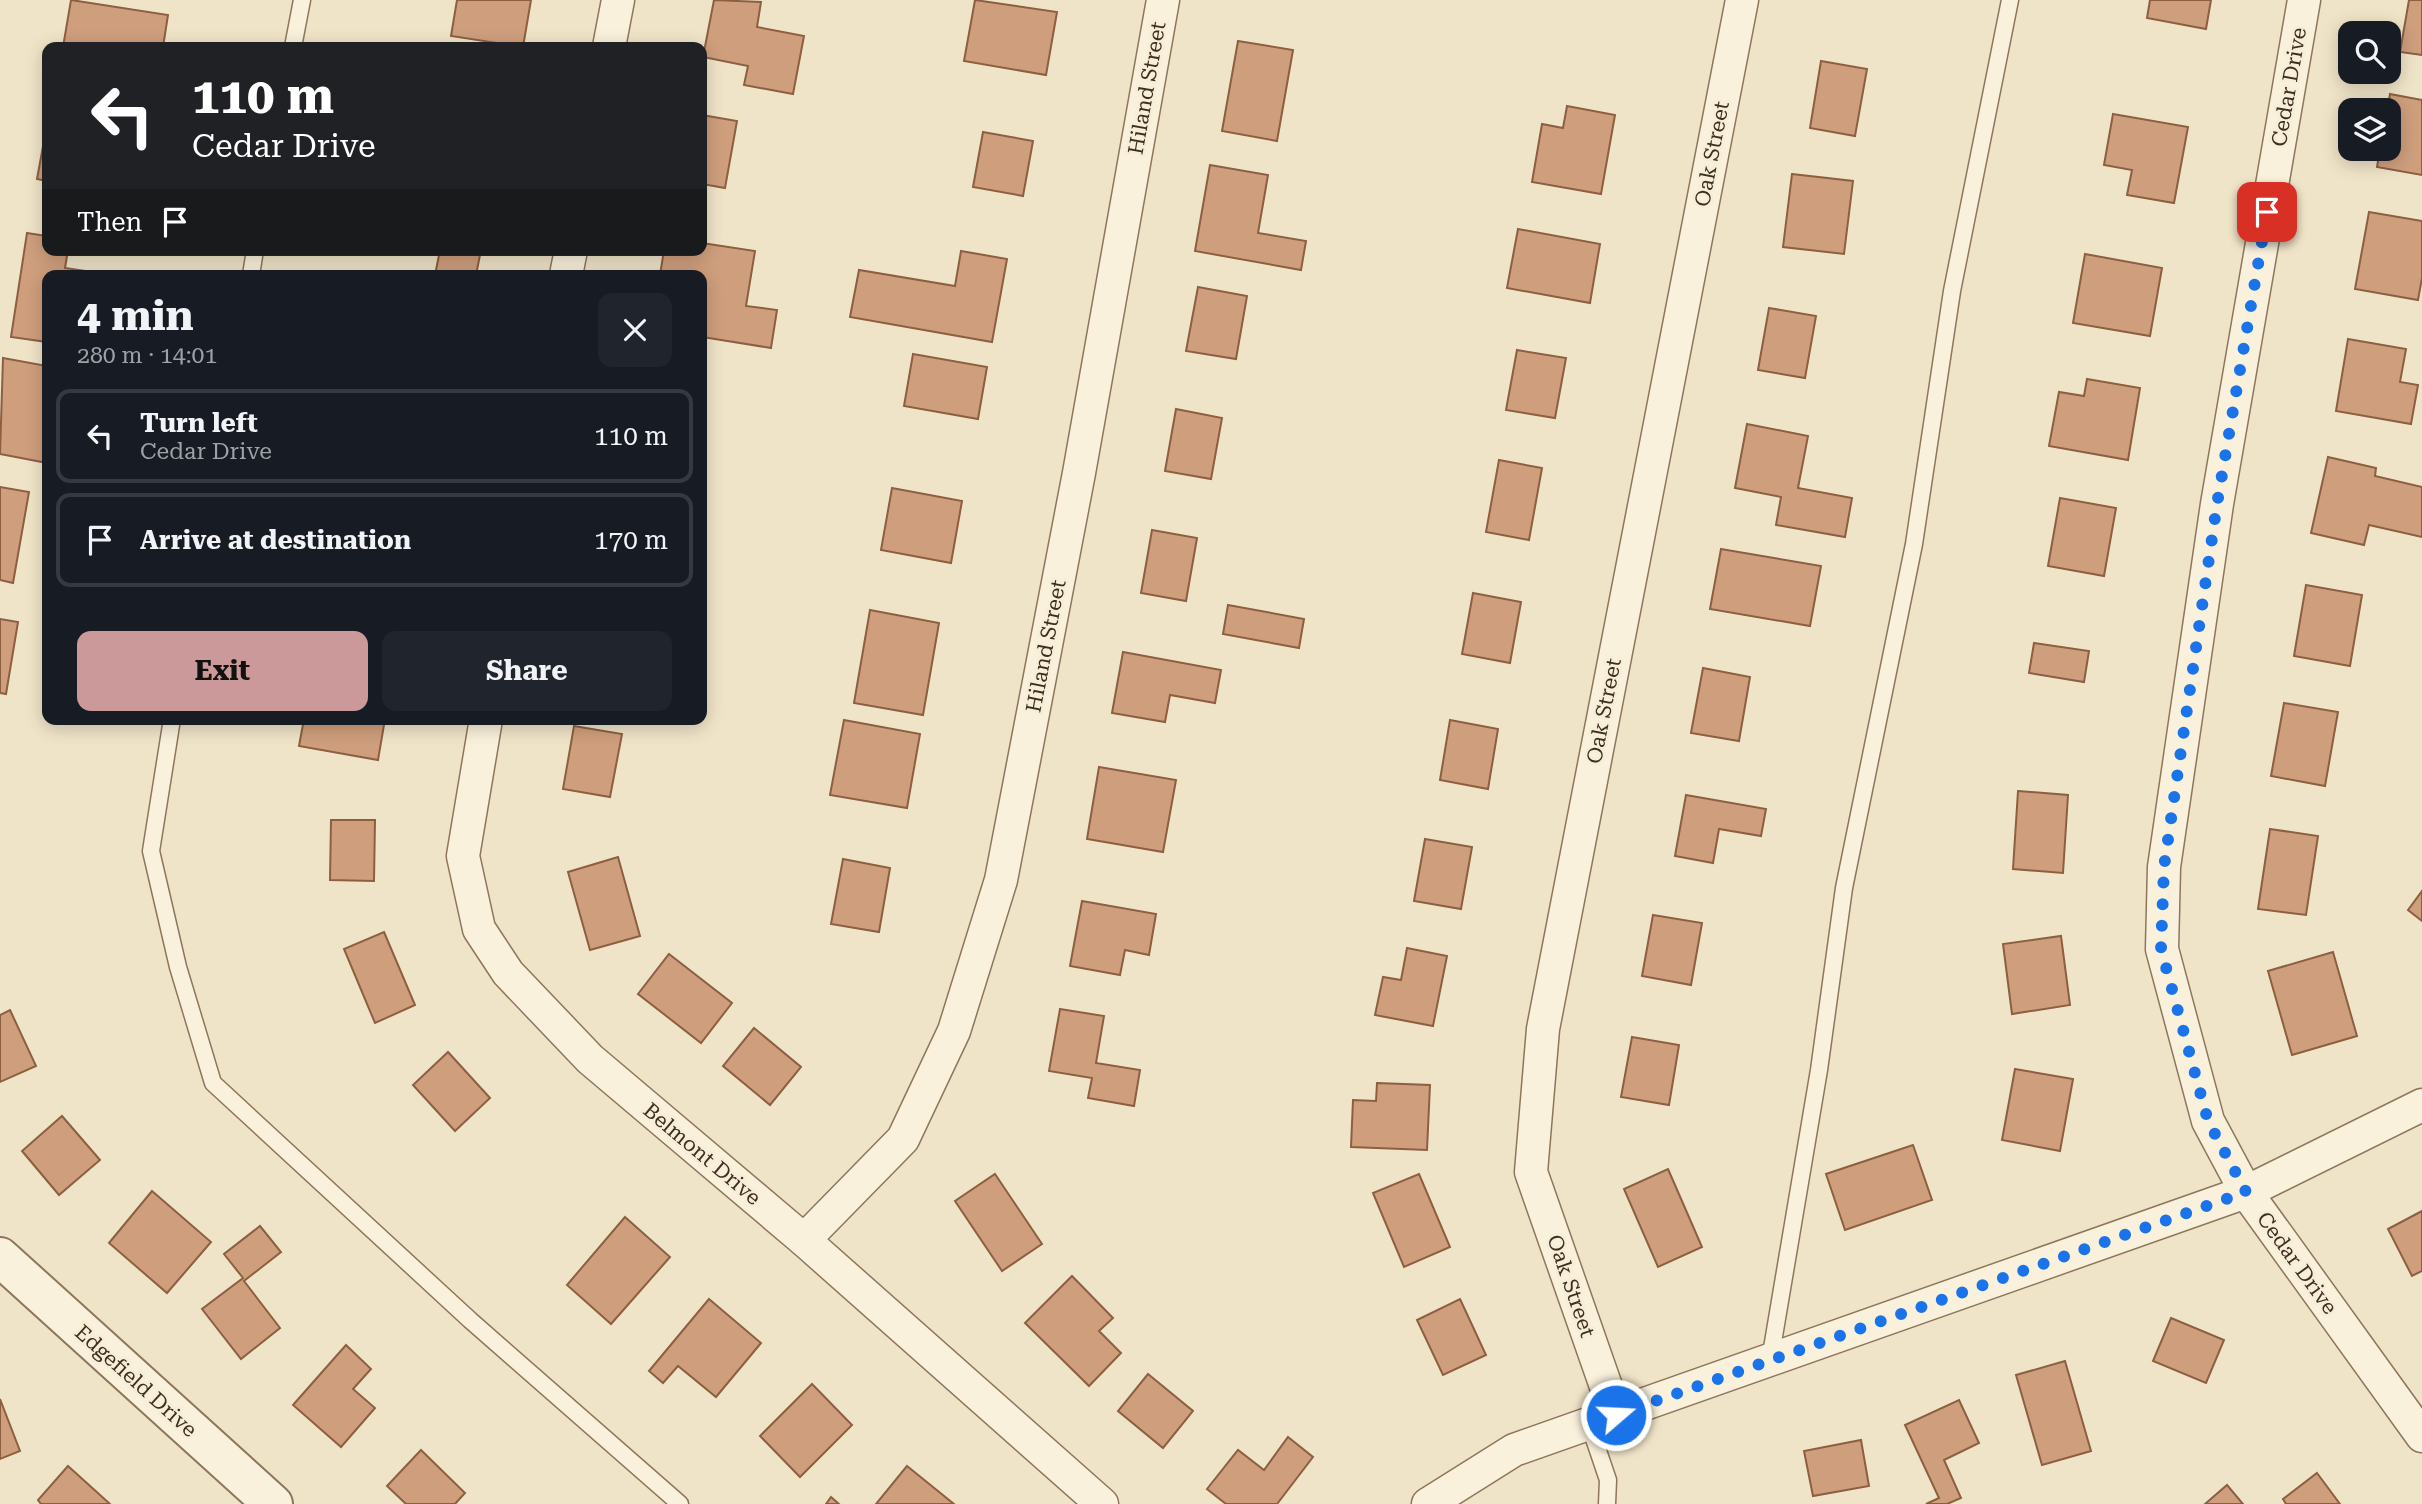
<!DOCTYPE html>
<html lang="en">
<head>
<meta charset="utf-8">
<style>
	:root { --surface:#171b24; --page:#20242c; --text:#f1f3f6; --muted:#9ea1a6; --line:#363941; --accent:#cc999b }
	body { margin:0; font-family:"Roboto Serif",serif; background:var(--page); color:var(--text); height:100vh; display:flex; flex-direction:column; font-size:26px; white-space:nowrap }
	* { box-sizing:border-box; margin:0 }
	p { font-size:23px; color:var(--muted) }
	.icon { flex:none; width:38px; height:38px; fill:none; stroke:currentColor; stroke-width:2; stroke-linecap:round; stroke-linejoin:round }
	.map { position:relative; flex:1; overflow:hidden }
	.side { position:absolute; left:42px; top:270px; width:665px; height:455px; display:flex; flex-direction:column; background:var(--surface); border-radius:14px; box-shadow:0 4px 18px #0003 }
	.side>* { flex:none }
	.banner { position:absolute; left:42px; top:42px; width:665px; height:214px; border-radius:14px; box-shadow:0 4px 18px #0003; background:#202124; color:#fff; overflow:hidden }
	.controls { position:absolute; left:2338px; top:21px; display:grid; gap:14px }
	.controls a { display:grid; place-items:center; width:63px; height:63px; border-radius:14px; background:var(--surface); box-shadow:0 4px 18px #0003; font-size:35px }
	.pin { position:absolute; display:grid; place-items:center; width:60px; height:60px; color:#fff; margin:-30px; border-radius:14px; box-shadow:0 4px 10px #0006 }
	.me { position:absolute; width:77px; margin:-38px; rotate:71deg; stroke-linejoin:round; filter:drop-shadow(0 0 5px #0008) }
	.turn { display:flex; align-items:center; gap:24px; height:147px; padding:0 35px; font-size:32px }
	.turn .icon { width:91px; height:91px; stroke-width:2.5 }
	.turn b { display:block; font-size:49px; line-height:60px }
	.then { display:flex; align-items:center; height:66px; padding:0 35px; background:#0003; gap:14px; font-size:26px }
	.round { display:grid; place-items:center; flex:none; width:74px; height:74px; border-radius:14px; background:var(--page) }
	.head { display:flex; align-items:center; justify-content:space-between; height:119px; padding:0 35px }
	h1 { font-size:42px; font-weight:700; line-height:52px }
	.button { display:flex; gap:14px; margin-top:auto; padding:14px 35px }
	.button a { flex:1; height:80px; border-radius:14px; background:var(--accent); color:#111; font-size:28px; font-weight:700; line-height:80px; text-align:center }
	.button a+a { background:var(--page); color:var(--text) }
	ul { padding:0; list-style:none }
	li { display:flex; align-items:center; gap:21px; height:94px; margin:0 14px 10px; padding:0 21px; border:4px solid var(--line); border-radius:14px }
	li div { flex:1 }
	li b { display:block; font-size:26px }
	li em { font-style:normal }
	.map>svg:first-child { display:block }
	.building { fill:#cf9f7d; stroke:#8d5f41; stroke-width:2 }
	.lines { fill:none; stroke-linecap:round; stroke-linejoin:round }
	.service-casing { stroke:#8d765c; stroke-width:19 }
	.minor-casing { stroke:#8d765c; stroke-width:35 }
	.tertiary-casing { stroke:#8d765c; stroke-width:42 }
	.service { stroke:#faf1dc; stroke-width:16 }
	.minor { stroke:#faf1dc; stroke-width:32 }
	.tertiary { stroke:#faf1dc; stroke-width:38 }
	.route { stroke:#1a73e8; stroke-width:12; stroke-dasharray:0 21.6 }
	.labels { text-anchor:middle; stroke-width:6; stroke-linejoin:round; paint-order:stroke }
	.street-label { font-size:21px; fill:#3d2e20; stroke:#f7eed8 }
</style>
</head>
<body>
<div class="map">
<svg width="2422" height="1504" viewBox="0 0 2422 1504">
	<rect width="100%" height="100%" fill="#f0e4c8"/>
	<g class="building">
		<path d="M71 0 168 15 163 47H63Z"/>
		<path d="M457 0H531L523 47 451 36Z"/>
		<path d="M714 0 761 2 757 27 804 36 793 94 744 85 748 66 703 57Z"/>
		<path d="M975 0 1057 12 1046 75 964 61Z"/>
		<path d="M2150 0H2211L2206 29 2147 18Z"/>
		<path d="M2409 0H2422V55L2400 52Z"/>
		<path d="M1238 41 1293 50 1277 141 1222 131Z"/>
		<path d="M1821 61 1867 69 1855 136 1810 128Z"/>
		<path d="M2390 94 2422 100V175L2377 167 2380 149H2389L2387 110Z"/>
		<path d="M1567 106 1615 115 1601 194 1532 182 1542 124 1563 128Z"/>
		<path d="M2113 114 2188 127 2174 203 2127 195 2132 170 2104 165Z"/>
		<path d="M702 115 737 121 725 188 702 184Z"/>
		<path d="M46 130H47V181L37 179Z"/>
		<path d="M983 132 1033 141 1023 196 973 187Z"/>
		<path d="M1210 165 1268 175 1258 233 1306 241 1301 270 1195 251Z"/>
		<path d="M1792 174 1853 181 1844 254 1783 247Z"/>
		<path d="M2369 212 2422 221V278L2418 300 2355 289Z"/>
		<path d="M1518 229 1600 244 1590 303 1507 288Z"/>
		<path d="M27 233 47 236V250H68L65 268 99 273 47 275V342L11 337Z"/>
		<path d="M702 243 755 251 746 306 777 310 771 348 702 337V275H660L664 250H702Z"/>
		<path d="M440 250H481L476 275H435Z"/>
		<path d="M961 251 1007 259 992 342 850 317 859 270 955 286Z"/>
		<path d="M2085 254 2162 268 2150 336 2073 323Z"/>
		<path d="M1198 287 1247 296 1236 359 1186 351Z"/>
		<path d="M1769 308 1816 316 1805 378 1758 370Z"/>
		<path d="M2348 339 2406 349 2400 382 2418 385 2411 424 2336 411Z"/>
		<path d="M1517 350 1566 358 1555 418 1506 410Z"/>
		<path d="M913 354 987 367 978 419 904 406Z"/>
		<path d="M3 358 47 366V463L0 454Z"/>
		<path d="M2087 379 2140 388 2128 460 2049 446 2059 392 2084 396Z"/>
		<path d="M1176 409 1222 418 1211 479 1165 471Z"/>
		<path d="M1747 424 1808 436 1798 488 1852 498 1845 537 1776 525 1781 497 1735 488Z"/>
		<path d="M2328 457 2376 468 2375 476 2422 487V537L2369 525 2364 545 2311 533Z"/>
		<path d="M1499 460 1542 468 1529 540 1486 532Z"/>
		<path d="M0 487 29 492 13 583 0 580Z"/>
		<path d="M892 488 962 501 951 563 881 550Z"/>
		<path d="M2060 498 2116 508 2104 576 2048 566Z"/>
		<path d="M1152 530 1197 538 1186 601 1141 593Z"/>
		<path d="M1721 549 1821 566 1810 626 1710 609Z"/>
		<path d="M2306 585 2362 595 2350 666 2294 656Z"/>
		<path d="M1473 593 1521 602 1510 663 1462 654Z"/>
		<path d="M1228 605 1304 619 1299 648 1223 634Z"/>
		<path d="M870 610 939 623 923 715 854 703Z"/>
		<path d="M0 619 18 622 6 694 0 693Z"/>
		<path d="M2034 643 2089 651 2084 682 2029 673Z"/>
		<path d="M1123 652 1221 670 1215 703 1170 695 1165 722 1112 713Z"/>
		<path d="M1703 668 1750 677 1739 741 1691 733Z"/>
		<path d="M2284 703 2338 712 2325 786 2271 776Z"/>
		<path d="M304 719H385L378 760 299 746Z"/>
		<path d="M844 720 920 734 907 808 830 795Z"/>
		<path d="M1450 720 1498 729 1488 789 1440 780Z"/>
		<path d="M574 726 622 734 610 797 563 789Z"/>
		<path d="M1099 767 1176 780 1163 852 1087 839Z"/>
		<path d="M2018 791 2068 795 2063 873 2013 869Z"/>
		<path d="M1686 795 1766 809 1761 836 1719 829 1713 863 1675 856Z"/>
		<path d="M331 820H375L374 881 330 880Z"/>
		<path d="M2270 829 2318 836 2306 915 2258 909Z"/>
		<path d="M1425 839 1472 847 1461 909 1414 901Z"/>
		<path d="M618 857 640 936 590 950 568 872Z"/>
		<path d="M843 859 890 868 879 932 831 924Z"/>
		<path d="M2422 891V921L2408 910Z"/>
		<path d="M1082 901 1156 914 1149 955 1125 950 1120 975 1070 966Z"/>
		<path d="M1653 915 1702 923 1691 985 1642 976Z"/>
		<path d="M384 932 415 1005 375 1023 344 949Z"/>
		<path d="M2061 936 2070 1005 2012 1014 2003 944Z"/>
		<path d="M1407 948 1447 956 1433 1026 1375 1015 1383 977 1401 980Z"/>
		<path d="M2333 952 2357 1036 2292 1055 2268 971Z"/>
		<path d="M669 954 732 1003 701 1043 638 994Z"/>
		<path d="M1060 1009 1104 1016 1096 1063 1140 1070 1134 1106 1088 1098 1092 1078 1049 1071Z"/>
		<path d="M10 1010 36 1066 0 1082V1015Z"/>
		<path d="M754 1028 801 1067 770 1105 723 1066Z"/>
		<path d="M1632 1037 1679 1045 1669 1105 1621 1097Z"/>
		<path d="M448 1052 490 1098 455 1131 413 1085Z"/>
		<path d="M2015 1069 2073 1079 2060 1151 2002 1140Z"/>
		<path d="M1377 1083 1430 1085 1427 1150 1351 1147 1353 1100 1376 1101Z"/>
		<path d="M62 1116 100 1160 59 1195 22 1151Z"/>
		<path d="M1913 1145 1932 1200 1845 1230 1826 1174Z"/>
		<path d="M1668 1169 1702 1247 1658 1267 1624 1189Z"/>
		<path d="M995 1174 1042 1244 1002 1271 955 1201Z"/>
		<path d="M1419 1174 1450 1247 1404 1267 1373 1193Z"/>
		<path d="M152 1191 211 1242 167 1293 109 1243Z"/>
		<path d="M2422 1211V1271L2412 1276 2388 1229Z"/>
		<path d="M625 1217 670 1257 611 1324 567 1285Z"/>
		<path d="M260 1226 281 1252 244 1281 280 1328 241 1359 202 1309 243 1278 224 1254Z"/>
		<path d="M1072 1276 1113 1318 1099 1331 1121 1353 1089 1386 1025 1323Z"/>
		<path d="M709 1299 761 1343 716 1397 678 1366 663 1383 649 1371Z"/>
		<path d="M1460 1299 1486 1355 1443 1375 1417 1320Z"/>
		<path d="M2171 1318 2224 1340 2206 1383 2153 1361Z"/>
		<path d="M346 1345 371 1369 353 1389 375 1408 341 1447 293 1405Z"/>
		<path d="M2065 1361 2091 1451 2042 1465 2016 1375Z"/>
		<path d="M1148 1374 1193 1411 1163 1448 1118 1411Z"/>
		<path d="M812 1384 852 1425 800 1477 760 1436Z"/>
		<path d="M0 1399 20 1451 0 1459Z"/>
		<path d="M1959 1400 1979 1443 1944 1460 1961 1498 1947 1504H1926L1939 1498 1905 1425Z"/>
		<path d="M1288 1437 1313 1457 1277 1504H1226L1207 1489 1238 1450 1264 1470Z"/>
		<path d="M1861 1440 1869 1486 1813 1496 1804 1451Z"/>
		<path d="M421 1450 465 1493 455 1504H406L387 1486Z"/>
		<path d="M68 1466 110 1504H41L38 1500Z"/>
		<path d="M907 1466 954 1504H876Z"/>
		<path d="M2317 1473 2340 1504H2286L2283 1499Z"/>
		<path d="M2227 1485 2243 1504H2205Z"/>
		<path d="M831 1497 839 1504H826Z"/>
	</g>
	<g class="lines">
		<g class="service-casing">
			<g id="service">
				<path d="M293 47 302 0"/>
				<path d="M251 275 255 250"/>
				<path d="M172 719 151 851 178 967 213 1083 470 1320 680 1504"/>
				<path d="M1770 1360 1819 1070 1844 888 1914 544 1952 291 2010 0"/>
				<path d="M1589 1424 1608 1480 1607 1504"/>
			</g>
		</g>
		<g class="minor-casing">
			<g id="minor">
				<path d="M2304 0 2217 504 2164 867 2162 949 2208 1121 2246 1192 2422 1436"/>
				<path d="M609 47 618 0"/>
				<path d="M566 275 571 250"/>
				<path d="M486 719 463 856 479 929 508 973 590 1059 804 1240 1102 1504"/>
				<path d="M804 1240 903 1139 954 1031 1001 880 1079 473 1163 0"/>
				<path d="M1616 1415 1531 1172 1543 1029 1742 0"/>
				<path d="M1428 1504 1514 1450 2246 1192 2422 1105"/>
			</g>
		</g>
		<g class="tertiary-casing">
			<path id="tertiary" d="M0 1257 273 1504"/>
		</g>
		<use href="#service" class="service"/>
		<use href="#minor" class="minor"/>
		<use href="#tertiary" class="tertiary"/>
	</g>
	<g class="lines">
		<path class="route" d="M1616 1415 2246 1192 2208 1121 2161 949 2164 867 2217 504 2267 212"/>
	</g>
	<g class="labels">
		<g class="street-label">
			<text transform="translate(2289 87) rotate(-80)" y="7">Cedar Drive</text>
			<text transform="translate(1147 88) rotate(-80)" y="7">Hiland Street</text>
			<text transform="translate(1712 154) rotate(-79)" y="7">Oak Street</text>
			<text transform="translate(1046 646) rotate(-79)" y="7">Hiland Street</text>
			<text transform="translate(1604 711) rotate(-79)" y="7">Oak Street</text>
			<text transform="translate(702 1154) rotate(40)" y="7">Belmont Drive</text>
			<text transform="translate(2297 1263) rotate(54)" y="7">Cedar Drive</text>
			<text transform="translate(1571 1286) rotate(71)" y="7">Oak Street</text>
			<text transform="translate(136 1381) rotate(42)" y="7">Edgefield Drive</text>
		</g>
	</g>
</svg>
<div class="controls">
<a><svg class="icon" aria-label="search" viewBox="0 0 24 24"><circle cx="10" cy="10" r="6"/><path d="M15 15l6 6"/></svg></a>
<a><svg class="icon" aria-label="layers" viewBox="0 0 24 24"><path d="M12 4l9 5-9 5-9-5zM3 14l9 5 9-5"/></svg></a>
</div>
<div class="pin" style="left:2267px;top:212px;background:#d93025"><svg class="icon" aria-label="arrive" viewBox="0 0 24 24"><path d="M6 21V4h12l-3 4 3 4H6"/></svg></div>
<svg class="me" style="left:1616px;top:1415px" viewBox="-20 -20 40 40"><circle r="17" fill="#1a73e8" stroke="#fff" stroke-width="3"/><path d="M0-11L8 9 0 5-8 9z" fill="#fff"/></svg>
<div class="banner">
<div class="turn"><svg class="icon" aria-label="left" viewBox="0 0 24 24"><path d="M17 20v-9H6M10 6l-5 5 5 5"/></svg><div><b>110 m</b>Cedar Drive</div></div>
<div class="then">Then<svg class="icon" aria-label="arrive" viewBox="0 0 24 24"><path d="M6 21V4h12l-3 4 3 4H6"/></svg></div>
</div>
<section class="side">
<div class="head"><div><h1>4 min</h1><p>280 m · 14:01</p></div><a class="round"><svg class="icon" aria-label="close" viewBox="0 0 24 24"><path d="M6 6l12 12M18 6L6 18"/></svg></a></div>
<ul>
<li><svg class="icon" aria-label="left" viewBox="0 0 24 24"><path d="M17 20v-9H6M10 6l-5 5 5 5"/></svg><div><b>Turn left</b><p>Cedar Drive</p></div><em>110 m</em></li>
<li><svg class="icon" aria-label="arrive" viewBox="0 0 24 24"><path d="M6 21V4h12l-3 4 3 4H6"/></svg><div><b>Arrive at destination</b></div><em>170 m</em></li>
</ul>
<div class="button"><a>Exit</a><a>Share</a></div>
</section>
</div>
</body>
</html>
